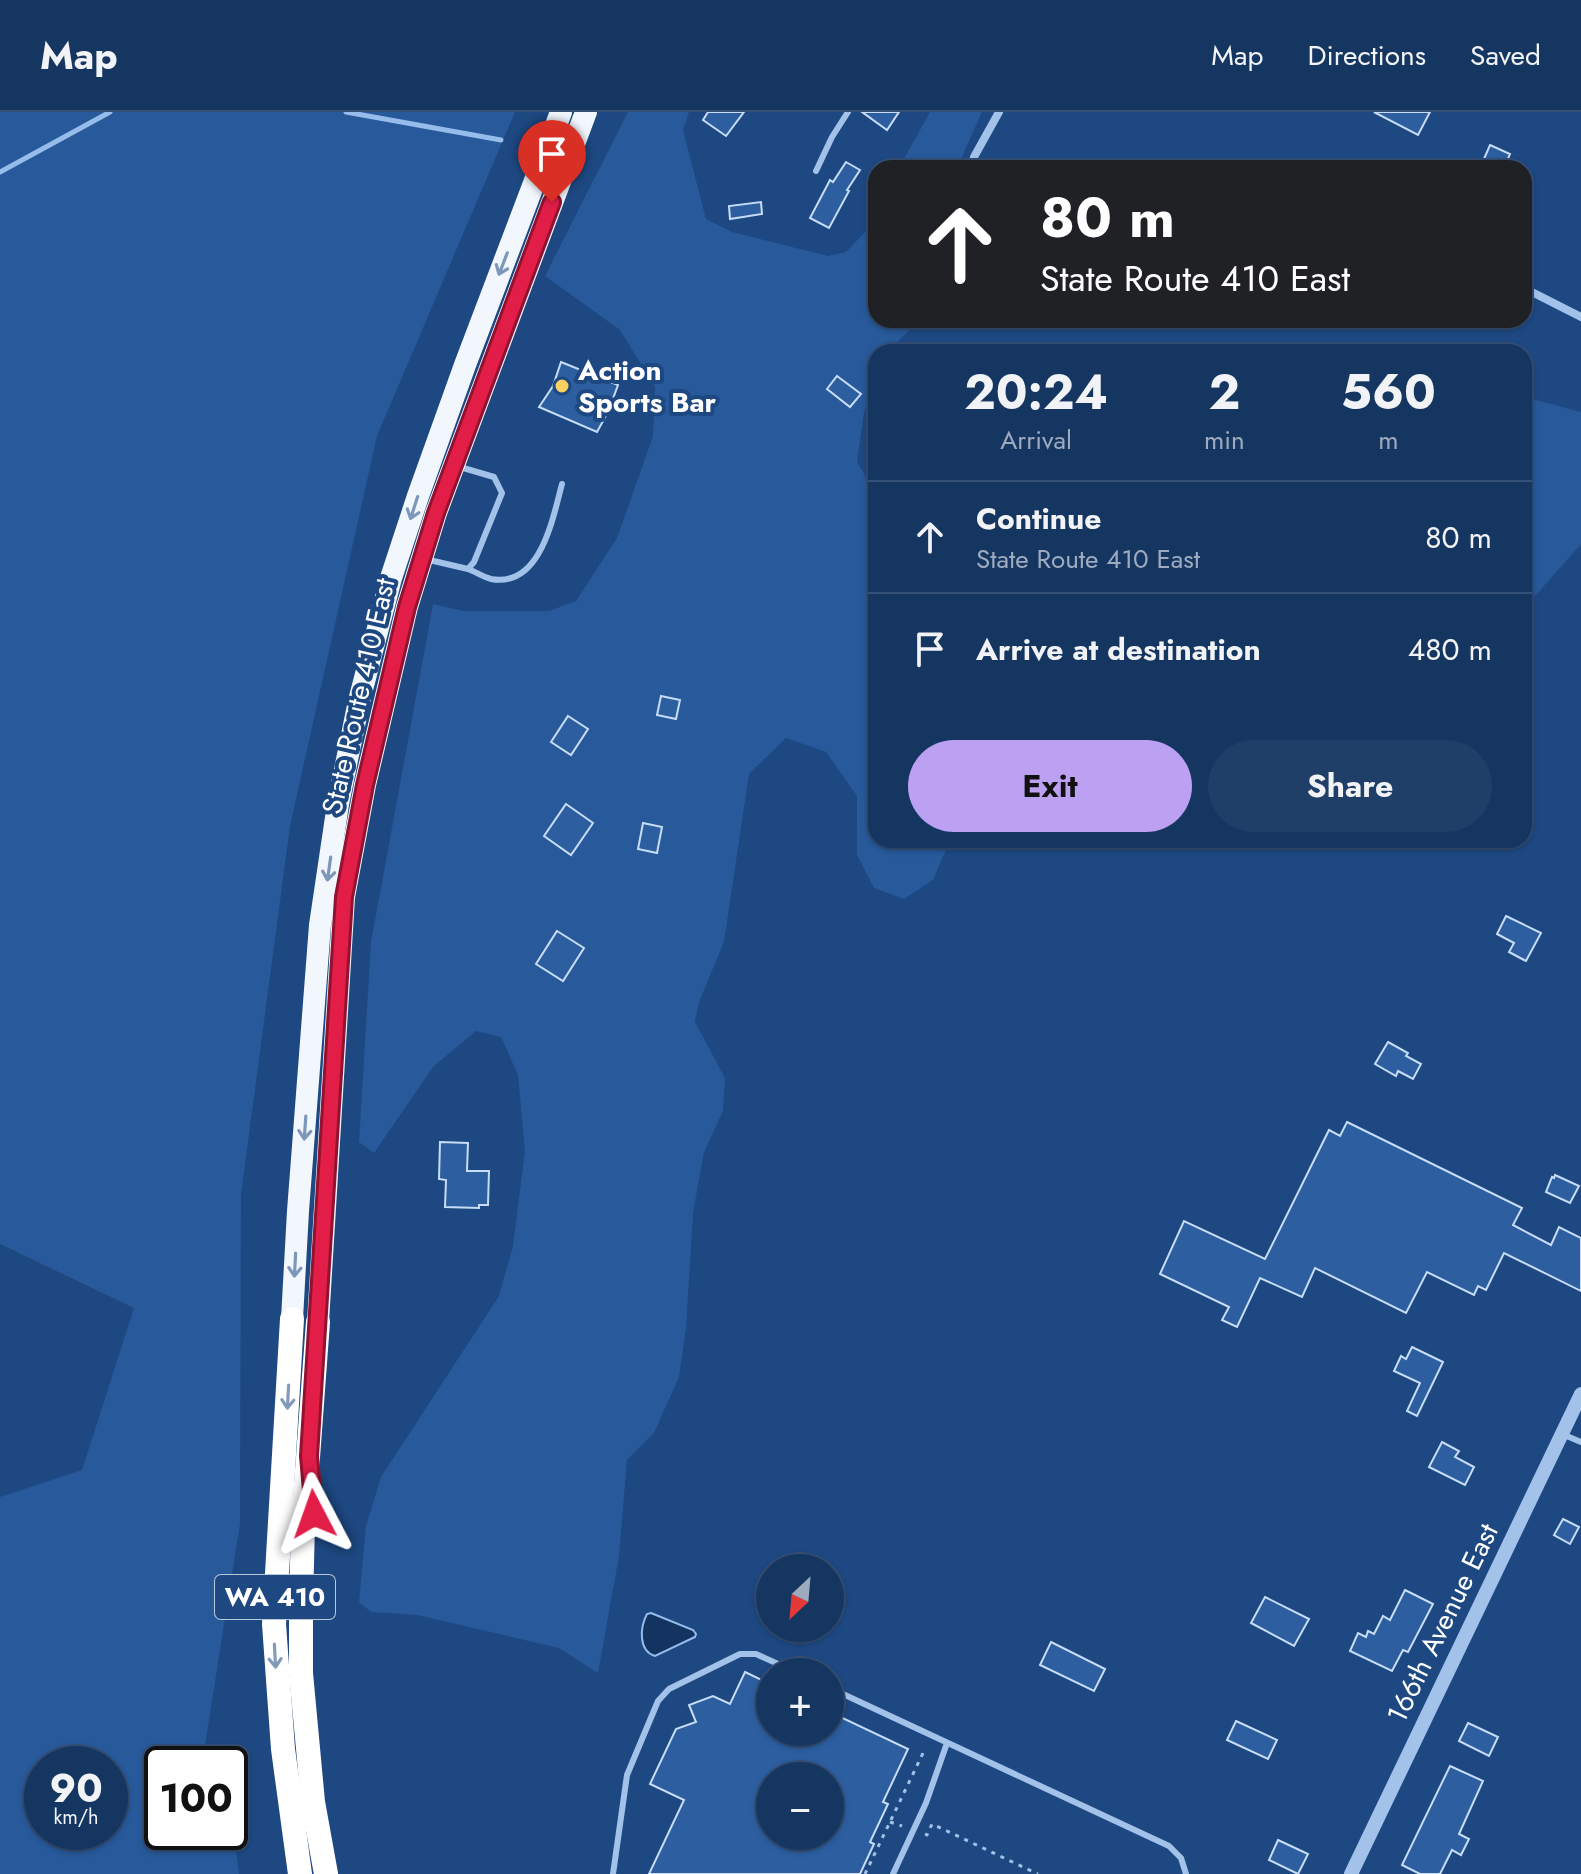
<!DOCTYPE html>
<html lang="en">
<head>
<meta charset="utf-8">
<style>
	:root { --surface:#163662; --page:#1f3e68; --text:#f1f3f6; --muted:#9eabbe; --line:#355077; --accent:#bca0f2 }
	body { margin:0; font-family:Jost,sans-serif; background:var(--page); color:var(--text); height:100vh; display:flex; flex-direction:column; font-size:30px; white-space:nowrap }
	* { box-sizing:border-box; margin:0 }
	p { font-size:26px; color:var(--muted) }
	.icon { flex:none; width:44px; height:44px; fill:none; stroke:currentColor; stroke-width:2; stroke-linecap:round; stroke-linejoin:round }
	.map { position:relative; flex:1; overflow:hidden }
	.details { position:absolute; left:868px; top:232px; width:664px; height:504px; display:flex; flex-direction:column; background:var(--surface); border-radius:24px; box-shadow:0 2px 6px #0004,0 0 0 2px var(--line) }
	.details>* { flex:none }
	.guide { position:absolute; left:868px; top:48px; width:664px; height:168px; border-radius:24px; box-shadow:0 2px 6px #0004,0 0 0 2px var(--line); background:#202124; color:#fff; overflow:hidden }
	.needle { width:52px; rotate:206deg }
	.fabs { position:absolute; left:756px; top:1442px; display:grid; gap:16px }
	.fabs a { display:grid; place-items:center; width:88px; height:88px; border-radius:50%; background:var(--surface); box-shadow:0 2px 6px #0004,0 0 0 2px var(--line); font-size:40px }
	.speed { position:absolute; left:24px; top:1634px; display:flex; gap:16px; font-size:40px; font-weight:700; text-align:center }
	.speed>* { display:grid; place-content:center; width:104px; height:104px; border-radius:50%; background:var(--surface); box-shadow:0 2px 6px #0004,0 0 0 2px var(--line); line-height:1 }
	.speed small { font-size:20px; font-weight:400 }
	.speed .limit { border:4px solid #111; border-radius:12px; background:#fff; color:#111 }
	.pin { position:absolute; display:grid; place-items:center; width:68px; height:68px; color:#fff; margin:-82px -34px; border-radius:50% 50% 50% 0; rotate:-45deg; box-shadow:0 0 8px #0007 }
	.pin .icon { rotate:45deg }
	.me { position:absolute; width:88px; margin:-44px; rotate:356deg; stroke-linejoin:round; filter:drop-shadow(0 0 6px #0008) }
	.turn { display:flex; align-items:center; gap:28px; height:168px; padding:0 40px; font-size:36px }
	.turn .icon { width:104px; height:104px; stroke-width:2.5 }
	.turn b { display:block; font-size:56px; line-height:68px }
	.eta { display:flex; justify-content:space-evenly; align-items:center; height:136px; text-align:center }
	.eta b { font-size:48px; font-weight:700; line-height:56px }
	.button { display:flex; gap:16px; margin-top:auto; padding:16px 40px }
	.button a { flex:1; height:92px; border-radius:48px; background:var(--accent); color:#111; font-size:32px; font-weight:700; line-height:92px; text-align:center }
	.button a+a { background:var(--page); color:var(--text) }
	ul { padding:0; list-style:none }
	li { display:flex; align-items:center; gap:24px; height:112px; padding:0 40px; border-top:2px solid var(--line) }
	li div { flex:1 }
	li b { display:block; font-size:30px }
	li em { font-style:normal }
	header { display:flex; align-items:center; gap:48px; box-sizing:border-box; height:112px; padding:0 40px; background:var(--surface); border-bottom:2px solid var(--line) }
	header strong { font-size:38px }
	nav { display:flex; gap:44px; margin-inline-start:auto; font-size:28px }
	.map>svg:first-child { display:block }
	.green { fill:#27599b; fill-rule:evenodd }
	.water { fill:#133361; stroke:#96bceb; stroke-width:2 }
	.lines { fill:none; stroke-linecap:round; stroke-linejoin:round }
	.stream { stroke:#96bceb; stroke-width:5 }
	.building { fill:#2c5ea0; stroke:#c7dcf7; stroke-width:2; fill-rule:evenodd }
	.path { stroke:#a3c2ea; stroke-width:3; stroke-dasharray:4 6; stroke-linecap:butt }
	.service { stroke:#a3c2ea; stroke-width:6 }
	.minor { stroke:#a3c2ea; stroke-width:8 }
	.tertiary { stroke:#a3c2ea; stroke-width:14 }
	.trunk { stroke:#f2f7fe; stroke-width:22 }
	.motorway { stroke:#fff; stroke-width:24 }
	.oneway { stroke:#7d97ba }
	.oneway2 { stroke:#839aba }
	.route-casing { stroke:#92132f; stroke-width:20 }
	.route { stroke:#e11d48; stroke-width:14 }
	.poi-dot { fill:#f9d061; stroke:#1d4882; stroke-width:3 }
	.labels { text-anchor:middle; stroke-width:8; stroke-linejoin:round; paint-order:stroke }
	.shield { fill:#1d4882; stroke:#bbc8da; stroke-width:2 }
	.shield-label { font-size:26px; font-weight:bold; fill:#fff }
	.poi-label { font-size:28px; font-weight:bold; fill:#fff; stroke:#1d4882; text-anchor:start }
	.street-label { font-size:28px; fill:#fff; stroke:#1d4882 }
</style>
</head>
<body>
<header>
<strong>Map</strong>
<nav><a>Map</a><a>Directions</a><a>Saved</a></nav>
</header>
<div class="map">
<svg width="1581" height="1762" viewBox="0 0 1581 1762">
	<rect width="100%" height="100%" fill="#1d4882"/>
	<g class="green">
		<path d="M0 0H515L377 324 290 714 241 1083 240 1412 202 1652H162V1720H224L236 1736 239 1762H0V1385L82 1358 134 1196 0 1132ZM110 1652V1720H42V1652Z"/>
		<path d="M628 0H689L683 18 706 107 732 120 828 144 846 140 865 120 876 99V208H920L887 240H876V251L874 254 863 307 857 350 873 376 876 378V728H948L949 730 933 768 904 787 874 776 857 743V684L826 640 786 626 749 662 724 830 699 890 695 910 725 966 723 999 704 1040 693 1101 686 1216 679 1265 654 1321 627 1348 619 1444 598 1561 559 1536 417 1503 371 1500 359 1490 366 1414 381 1365 499 1184 513 1134 525 1039 518 963 501 925 476 919 433 955 374 1041 359 1030 371 830 433 492 463 499H549L576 489 617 426 653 324 655 275 620 218 545 164Z"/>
		<path d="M930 0H982L957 56H899Z"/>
		<path d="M1524 285 1581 300V432L1536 483 1524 492Z"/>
	</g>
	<path class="water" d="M651 1501 693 1518 696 1522 695 1525 655 1544C638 1539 640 1515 647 1502Z"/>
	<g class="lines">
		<g class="stream">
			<path d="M346 0 501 28"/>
			<path d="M0 60 110 0"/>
		</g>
	</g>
	<g class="building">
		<path d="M708 0H744L726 24 703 8Z"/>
		<path d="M862 0H899L887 18Z"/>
		<path d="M1374 0H1430L1418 23Z"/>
		<path d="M1490 33 1510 42 1504 56H1480Z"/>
		<path d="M846 50 860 58 847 78 849 79 829 116 810 106 830 68 833 70Z"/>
		<path d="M761 90 762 102 730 107 729 94Z"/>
		<path d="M561 250 618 273 608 300 597 320 539 295 553 274Z"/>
		<path d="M837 264 861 282 850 295 827 277Z"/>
		<path d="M661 584 680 588 676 607 657 603Z"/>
		<path d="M568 604 588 617 571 643 551 630Z"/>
		<path d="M566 692 593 711 571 743 544 724Z"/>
		<path d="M643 711 662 715 657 741 638 737Z"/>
		<path d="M1506 804 1541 821 1526 849 1509 840 1514 831 1497 822Z"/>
		<path d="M557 819 584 836 563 869 536 852Z"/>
		<path d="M1388 930 1408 941 1406 944 1421 952 1413 967 1398 959 1396 964 1375 952Z"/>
		<path d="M1347 1010 1522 1096 1513 1113 1551 1133 1559 1115 1581 1126V1179L1504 1141 1486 1178 1478 1174 1474 1183 1427 1160 1406 1201 1315 1156 1302 1185 1260 1166 1237 1215 1222 1208 1229 1195 1160 1162 1184 1109 1265 1147 1329 1018 1340 1024Z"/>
		<path d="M440 1030 468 1031 467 1059H489L488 1093H479V1096L445 1095 446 1068 439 1067Z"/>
		<path d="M1555 1063 1579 1074 1570 1091 1546 1080 1552 1065 1554 1066Z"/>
		<path d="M1412 1235 1443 1250 1417 1304 1407 1299 1420 1271 1394 1259 1401 1244 1406 1247Z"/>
		<path d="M1442 1330 1459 1339 1455 1345 1474 1355 1465 1373 1429 1355Z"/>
		<path d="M1563 1407 1579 1415 1570 1432 1554 1423Z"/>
		<path d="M1405 1478 1433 1492 1408 1540 1403 1538 1392 1559 1350 1539 1358 1521 1366 1525 1368 1519 1374 1522 1383 1504 1390 1508Z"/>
		<path d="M1265 1485 1309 1507 1294 1534 1251 1511Z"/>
		<path d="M1051 1530 1105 1557 1094 1579 1040 1553Z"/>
		<path d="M745 1560 770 1572V1620H830V1600L908 1637 883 1690 888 1692 870 1730 874 1732 860 1762H649L684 1688 650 1672 676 1617 696 1610 689 1593 713 1584 730 1592ZM770 1664H830V1724H770Z"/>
		<path d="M1236 1609 1277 1628 1268 1647 1227 1628Z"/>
		<path d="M1468 1611 1498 1625 1489 1644 1459 1629Z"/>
		<path d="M1450 1654 1483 1669 1459 1722 1469 1727 1461 1743 1452 1738 1440 1762H1420L1402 1753Z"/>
		<path d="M1278 1728 1308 1742 1298 1762 1269 1748Z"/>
	</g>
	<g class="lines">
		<g class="path">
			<path d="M890 1710 902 1714"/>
			<path d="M925 1722 927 1723 932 1712 1038 1762"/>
			<path d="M865 1762 924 1639"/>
		</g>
		<g class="service">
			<path d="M816 59 832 25 848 0"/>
			<path d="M425 447 468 457 474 450 502 381 494 365 460 355"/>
			<path d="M468 457C476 460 483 465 491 467 541 476 553 405 562 372"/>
			<path d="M1562 1322 1581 1330"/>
			<path d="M830 1576 1169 1734 1181 1746 1186 1762"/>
			<path d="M613 1762 627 1663 658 1589 669 1577 740 1542H756L796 1560"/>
			<path d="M893 1762 926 1691 947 1631"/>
		</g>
		<g class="minor">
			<path d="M974 45 999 0"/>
			<path d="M1524 176 1581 205"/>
		</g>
		<path class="tertiary" d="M1351 1762 1581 1282"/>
		<g class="trunk">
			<path d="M292 1207 298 1099 320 813 338 692 359 589 391 466 418 384 465 253 561 0"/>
			<path d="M318 1210 344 785 365 673 407 495 436 401 586 0"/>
		</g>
		<g class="motorway">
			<path d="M292 1207 274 1512 283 1637 300 1762"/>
			<path d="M318 1210 303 1413 301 1490V1561L313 1690 326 1762"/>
		</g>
	</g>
	<defs><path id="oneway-shaft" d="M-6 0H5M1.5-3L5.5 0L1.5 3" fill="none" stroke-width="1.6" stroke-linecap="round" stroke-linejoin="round" transform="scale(2)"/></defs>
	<g class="oneway">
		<use href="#oneway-shaft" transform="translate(503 152) rotate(111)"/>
		<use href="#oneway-shaft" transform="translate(414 396) rotate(108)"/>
		<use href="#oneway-shaft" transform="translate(329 757) rotate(98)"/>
		<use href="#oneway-shaft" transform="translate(305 1016) rotate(94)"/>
		<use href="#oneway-shaft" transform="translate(295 1153) rotate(93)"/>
	</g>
	<g class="oneway2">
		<use href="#oneway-shaft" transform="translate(288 1285) rotate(93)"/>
		<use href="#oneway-shaft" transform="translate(275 1544) rotate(87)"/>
	</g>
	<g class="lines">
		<g class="route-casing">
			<path id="route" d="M314 1402 309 1344 344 785 365 673 407 495 436 401 552 90"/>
		</g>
		<use href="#route" class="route"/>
	</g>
	<circle class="poi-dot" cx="562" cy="274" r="8"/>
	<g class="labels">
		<rect class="shield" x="215" y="1463" width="120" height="44" rx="6"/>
		<g class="shield-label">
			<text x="275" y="1494">WA 410</text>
		</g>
		<g class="poi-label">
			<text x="578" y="268">Action<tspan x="578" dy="32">Sports Bar</tspan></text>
		</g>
		<g class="street-label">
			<text transform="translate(358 584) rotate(-77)" y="10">State Route 410 East</text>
			<text transform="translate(1442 1511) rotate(-64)" y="10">166th Avenue East</text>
		</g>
	</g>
</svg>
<div class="fabs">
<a><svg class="needle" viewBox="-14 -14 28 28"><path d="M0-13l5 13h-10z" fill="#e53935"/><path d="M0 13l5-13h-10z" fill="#9eabbe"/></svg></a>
<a>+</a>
<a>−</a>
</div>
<div class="speed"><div>90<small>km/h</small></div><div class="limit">100</div></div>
<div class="pin" style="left:552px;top:90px;background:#d93025"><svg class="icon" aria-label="arrive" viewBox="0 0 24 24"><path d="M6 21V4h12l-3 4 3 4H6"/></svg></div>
<svg class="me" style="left:314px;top:1402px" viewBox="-20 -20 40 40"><path d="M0-17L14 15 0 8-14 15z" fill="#e11d48" stroke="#fff" stroke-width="4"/></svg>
<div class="guide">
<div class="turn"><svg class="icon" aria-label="ahead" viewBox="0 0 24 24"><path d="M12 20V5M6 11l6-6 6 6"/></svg><div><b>80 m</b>State Route 410 East</div></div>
</div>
<section class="details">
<div class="eta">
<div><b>20:24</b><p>Arrival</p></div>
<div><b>2</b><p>min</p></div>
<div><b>560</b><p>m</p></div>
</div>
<ul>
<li><svg class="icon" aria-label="ahead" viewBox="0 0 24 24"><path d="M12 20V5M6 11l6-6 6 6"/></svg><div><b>Continue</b><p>State Route 410 East</p></div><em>80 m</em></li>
<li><svg class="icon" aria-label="arrive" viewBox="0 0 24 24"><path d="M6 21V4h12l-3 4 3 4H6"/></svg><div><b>Arrive at destination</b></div><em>480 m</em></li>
</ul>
<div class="button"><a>Exit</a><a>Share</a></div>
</section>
</div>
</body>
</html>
